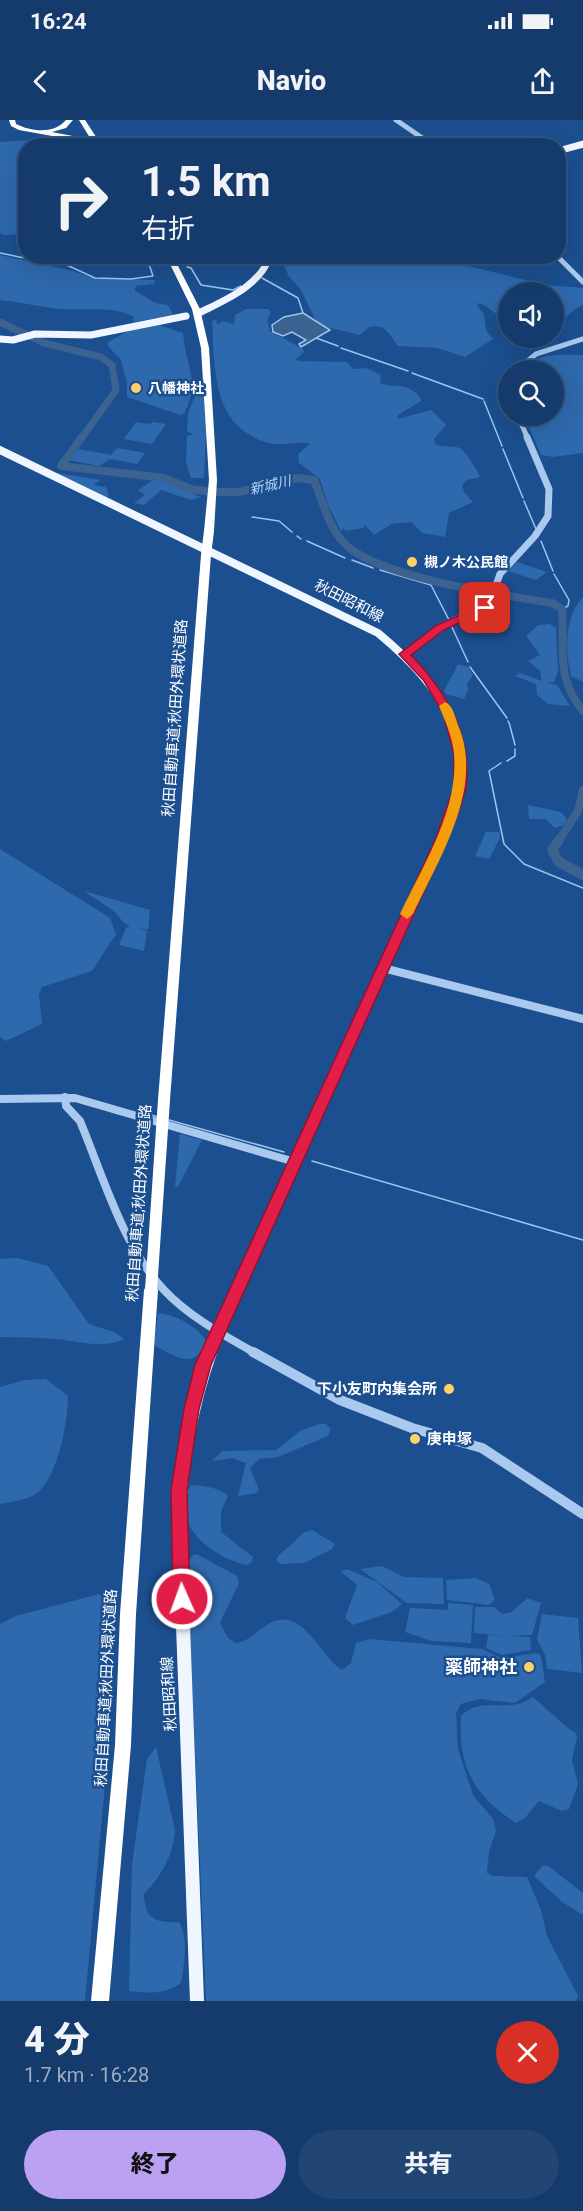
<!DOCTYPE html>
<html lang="ja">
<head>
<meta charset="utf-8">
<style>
	:root { --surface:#143b6b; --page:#214673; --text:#f1f3f6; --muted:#9dadc1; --line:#33557e; --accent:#bca0f2 }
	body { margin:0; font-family:Roboto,"Noto Sans JP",sans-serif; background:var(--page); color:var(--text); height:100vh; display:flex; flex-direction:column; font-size:22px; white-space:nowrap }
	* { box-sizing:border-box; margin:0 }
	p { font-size:20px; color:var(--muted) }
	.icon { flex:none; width:33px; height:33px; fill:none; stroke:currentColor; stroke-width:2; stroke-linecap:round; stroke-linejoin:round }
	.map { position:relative; height:1881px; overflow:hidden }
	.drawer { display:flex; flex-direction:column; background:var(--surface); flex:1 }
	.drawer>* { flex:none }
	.guide { position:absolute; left:18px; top:18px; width:548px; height:126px; border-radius:24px; box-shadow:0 6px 24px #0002,0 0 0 2px var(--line); background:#143b6b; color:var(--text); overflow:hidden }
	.tools { position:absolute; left:498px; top:162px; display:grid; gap:12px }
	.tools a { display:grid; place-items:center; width:66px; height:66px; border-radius:50%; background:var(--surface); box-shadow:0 6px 24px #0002,0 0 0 2px var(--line); font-size:30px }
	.pin { position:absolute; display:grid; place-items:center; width:51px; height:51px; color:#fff; margin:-26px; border-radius:12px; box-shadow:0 3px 9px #0006 }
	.me { position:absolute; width:66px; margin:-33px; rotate:358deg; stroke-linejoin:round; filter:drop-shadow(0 0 4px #0008) }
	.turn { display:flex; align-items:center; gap:21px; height:126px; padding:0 24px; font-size:27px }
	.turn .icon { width:78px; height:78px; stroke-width:2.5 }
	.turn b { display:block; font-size:42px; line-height:51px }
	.round { display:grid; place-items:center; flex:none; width:63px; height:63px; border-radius:32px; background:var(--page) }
	.overview { display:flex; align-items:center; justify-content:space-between; height:102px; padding:0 24px }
	h1 { font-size:36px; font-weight:800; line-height:45px }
	.action { display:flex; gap:12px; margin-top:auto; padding:12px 24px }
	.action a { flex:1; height:69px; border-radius:36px; background:var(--accent); color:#111; font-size:24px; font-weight:800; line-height:69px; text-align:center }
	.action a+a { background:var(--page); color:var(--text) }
	.status { display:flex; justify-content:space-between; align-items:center; height:42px; padding:0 30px; background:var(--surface); direction:ltr }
	.status svg { height:16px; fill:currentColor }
	header { display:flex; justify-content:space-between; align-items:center; height:78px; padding:0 24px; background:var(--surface); font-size:27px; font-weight:800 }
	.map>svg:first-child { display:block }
	.green { fill:#2e69ad }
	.water { fill:#3c6290; stroke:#9cc4f0; stroke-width:1.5 }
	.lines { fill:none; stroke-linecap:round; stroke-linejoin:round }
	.stream { stroke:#9cc4f0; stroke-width:1.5 }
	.river-far2 { stroke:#3c6290; stroke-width:7 }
	.river-far1 { stroke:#3c6290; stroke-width:8 }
	.river { stroke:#3c6290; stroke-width:10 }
	.minor-far3 { stroke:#a9c9ee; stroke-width:5 }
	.minor-far2 { stroke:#a9c9ee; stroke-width:7 }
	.minor-far1 { stroke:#a9c9ee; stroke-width:8 }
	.minor { stroke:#a9c9ee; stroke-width:10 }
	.major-far3 { stroke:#f0f6ff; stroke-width:7 }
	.major-far2 { stroke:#f0f6ff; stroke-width:8 }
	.major-far1 { stroke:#f0f6ff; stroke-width:10 }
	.major { stroke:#f0f6ff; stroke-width:14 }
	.highway { fill:#fff; fill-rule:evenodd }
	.highway-bridge-far1 { stroke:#fff; stroke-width:10 }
	.highway-bridge { stroke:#fff; stroke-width:12 }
	.route { fill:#e11d48; stroke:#92132f; stroke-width:1.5 }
	.slow { fill:#f59e0b }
	.poi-dot { fill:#ffd166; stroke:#1b4f8f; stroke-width:2 }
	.labels { text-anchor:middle; stroke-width:5; stroke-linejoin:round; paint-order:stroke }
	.far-poi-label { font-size:14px; font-weight:bold; fill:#fff; stroke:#1b4f8f; text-anchor:start }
	.far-water-label { font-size:14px; font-style:italic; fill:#b5d3f5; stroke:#1b4f8f }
	.street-label { font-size:15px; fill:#fff; stroke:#1b4f8f }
	.poi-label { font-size:15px; font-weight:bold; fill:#fff; stroke:#1b4f8f; text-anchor:end }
	.near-poi-label { font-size:18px; font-weight:bold; fill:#fff; stroke:#1b4f8f; text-anchor:end }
</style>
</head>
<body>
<div class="status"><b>16:24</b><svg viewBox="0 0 49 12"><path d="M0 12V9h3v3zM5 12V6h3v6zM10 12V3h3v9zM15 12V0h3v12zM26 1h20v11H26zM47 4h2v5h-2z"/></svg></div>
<header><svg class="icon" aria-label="back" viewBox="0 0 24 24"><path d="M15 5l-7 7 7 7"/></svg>Navio<svg class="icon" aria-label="share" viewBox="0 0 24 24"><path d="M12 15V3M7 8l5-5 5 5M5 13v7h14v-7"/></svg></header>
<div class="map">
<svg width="583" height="1881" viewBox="0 0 583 1881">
	<rect width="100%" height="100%" fill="#1b4f8f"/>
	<g class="green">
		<path d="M30 20 70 23 72 25 26 26 25 114 3 115 0 113V22Z"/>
		<path d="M0 135 73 151 94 158 155 160 154 164 136 166 134 170 155 183 168 185 174 196 133 202 134 197C114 185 83 191 60 189 40 187 20 182 0 180Z"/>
		<path d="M273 137H398L405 144 420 146 443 140 547 165 583 168V185C569 190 566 201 554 206V172H508V202L484 185 476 183 484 195 486 210 493 219 465 237 437 228 398 226C390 216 386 203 369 207L360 215 326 207 316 201 301 170 288 155 283 142Z"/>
		<path d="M246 189H268L271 192 267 200 270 211 303 229 304 232 296 239 298 241 347 242 353 249 366 248 381 255 380 263C397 269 405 261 420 277L421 281 398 295V299L431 290 446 305 434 319 435 324C444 328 452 325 460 328 464 330 479 352 480 357L467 360 462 365 464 372 473 382 449 393 445 417 422 413 411 402 392 404 374 415 364 404V408L345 411 344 408 341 411 328 385 320 359 299 343 298 334 310 324C300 320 283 328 265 322 211 304 215 247 212 201L216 200 218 205 222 201 234 204 235 195Z"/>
		<path d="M159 205 183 213C186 249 201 259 184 294L180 295 127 277V263L121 240 108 226V222L130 210Z"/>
		<path d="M583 235V333L553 337 541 335 524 296H554V250H521C538 232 560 235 583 235Z"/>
		<path d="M199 266H203L207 292 204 358H191L186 343 187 316 193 314 187 311 188 293Z"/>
		<path d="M136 302 150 304 153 302 166 304 152 324 124 319Z"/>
		<path d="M117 328 145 333 137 344 110 339 99 346 68 340 78 329 111 335Z"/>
		<path d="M56 353 101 360 93 365 106 367 109 376 106 378Z"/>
		<path d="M153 360 168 362 201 377 191 380 161 370 144 385 134 383 145 375 138 370Z"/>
		<path d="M517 442 547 452 536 460 508 451Z"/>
		<path d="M583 477V562L571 556C565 529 564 498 583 477Z"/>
		<path d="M549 504 556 507 558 552 554 562 547 563 557 565 570 586 548 584 537 575 536 564 515 556 520 553 542 561 540 551 528 541 540 535 526 516 538 505Z"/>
		<path d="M458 544 468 547 473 555 466 566 469 568 464 579 446 574 444 571Z"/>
		<path d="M528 685 561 692 567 699 564 705 555 708 546 699H529Z"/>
		<path d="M486 712H499L500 718 489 739 475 736Z"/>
		<path d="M0 729 110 798 116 814 92 851 42 867 39 875 42 904 6 921 0 917Z"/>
		<path d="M84 771 150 790 148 810 135 807 147 811 144 831 119 825 126 808 130 806C123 804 121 799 116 793 107 785 94 779 84 771Z"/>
		<path d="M180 1014 202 1020 178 1067 175 1066Z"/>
		<path d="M17 1138 48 1146 89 1204 114 1212 124 1219C102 1230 77 1220 53 1219 35 1217 18 1218 0 1217V1139Z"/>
		<path d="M158 1193C175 1195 197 1205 206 1221 195 1252 175 1236 154 1225Z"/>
		<path d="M46 1259 68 1276C68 1301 58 1357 37 1373 28 1380 11 1382 0 1384V1267L24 1260Z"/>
		<path d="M319 1304H326L331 1309 328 1316 278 1337 259 1339 250 1348 259 1370 257 1373 238 1376 246 1343 232 1338 212 1341 222 1331 276 1330 300 1311Z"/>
		<path d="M191 1365C203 1366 219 1367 228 1376L221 1391V1412L253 1437 251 1443 246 1445C214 1438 166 1403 191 1365Z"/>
		<path d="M312 1410 335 1424 332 1429 304 1443 280 1444 276 1440 279 1435 305 1412Z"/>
		<path d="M197 1434 237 1456 239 1463 220 1503 228 1518 236 1523C254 1521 261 1503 279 1500 306 1495 324 1540 342 1550L351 1543 356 1523 369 1519 482 1529 501 1538 537 1533 541 1536 545 1562 515 1583 479 1579 461 1584 456 1593 458 1629 473 1675 493 1699 496 1711 489 1731 487 1753 493 1756 527 1757 541 1790 547 1816 578 1876 576 1881H206L187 1445 192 1436Z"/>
		<path d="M382 1446 404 1457 443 1458 444 1484 407 1483 360 1449Z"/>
		<path d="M347 1449 377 1462 402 1484 392 1492 353 1505 345 1498 357 1465 341 1452Z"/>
		<path d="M476 1458 489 1464 495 1480 489 1485 447 1480 446 1460Z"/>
		<path d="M99 1474 112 1488 108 1632 85 1881H0V1504L16 1496Z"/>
		<path d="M527 1478 541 1483 532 1515 506 1516 474 1513 475 1487H494L502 1494 512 1492Z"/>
		<path d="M448 1483 473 1485 471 1523 432 1521 405 1512 410 1488 448 1490Z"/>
		<path d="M542 1494 578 1498 582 1553 547 1549 545 1535 537 1519Z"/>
		<path d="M488 1515 530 1517 531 1530 502 1535 486 1528Z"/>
		<path d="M533 1577 569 1609 575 1612 577 1617 572 1640 578 1664 569 1689 562 1691 539 1681 525 1698 516 1703C474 1676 458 1647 461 1596 481 1575 508 1595 533 1577Z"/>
		<path d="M156 1627 175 1710C174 1734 161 1757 144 1774 145 1799 155 1803 179 1802 189 1818 184 1845 181 1863 165 1875 148 1873 129 1871L132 1744 147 1639Z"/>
		<path d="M547 1745 583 1773V1795L562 1782 534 1756 542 1746Z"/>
	</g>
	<path class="water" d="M303 193 330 210 301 227 299 224 306 220 292 212 283 216 273 212 272 205 284 197Z"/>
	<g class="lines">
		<g class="stream">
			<path d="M0 133 34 140 58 141 95 158 131 159 153 156 149 144"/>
			<path d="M187 147 191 148 201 165 233 170 241 166"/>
			<path d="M262 158 298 178 303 193"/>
			<path d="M316 218 338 226"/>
			<path d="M341 228 408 251"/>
			<path d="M412 253 483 279"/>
			<path d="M484 281 502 326"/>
			<path d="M503 329 523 378"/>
			<path d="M524 381 536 409"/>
			<path d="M252 397 279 401 292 412"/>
			<path d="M297 416 301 419"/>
			<path d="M307 421 345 438"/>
			<path d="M541 421 553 451"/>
			<path d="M352 440 373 448"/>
			<path d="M380 450 431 465 449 500"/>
			<path d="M554 454 569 480 568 486 562 489"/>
			<path d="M451 505 468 542"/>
			<path d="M470 547 507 598"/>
			<path d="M508 601 510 605"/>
			<path d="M510 606 515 625"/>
			<path d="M507 641 515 636V629"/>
			<path d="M501 643 489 651 504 724 524 744 583 768"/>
			<path d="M139 991 158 997"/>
			<path d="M169 1000 284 1032"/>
			<path d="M312 1041 583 1120"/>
		</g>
		<path class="river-far2" d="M0 202 44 223 101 237 112 245 116 270 81 319"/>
		<g class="river-far1">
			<path d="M82 317 61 346 164 358 191 369 212 372H239L297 358 314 360C323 382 329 409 346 425 381 458 503 475 552 483L562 489C565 530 555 557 583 591"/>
			<path d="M558 722 578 691 583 670"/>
		</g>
		<path class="river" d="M559 720 552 730 559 742 583 755"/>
		<g class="minor-far3">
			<path d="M396 0 434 26"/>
			<path d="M557 136 583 162"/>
			<path d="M517 250 536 234 583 219"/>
			<path d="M518 296 528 319"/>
		</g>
		<path class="minor-far2" d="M405 534 440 507 489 485 500 454 535 416 548 396 549 369 527 317"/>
		<g class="minor-far1">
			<path d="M383 848 583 899"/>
			<path d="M65 977 66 986 80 1001C103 1056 123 1127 164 1170 188 1196 225 1216 255 1233"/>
			<path d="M0 979 75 978 295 1042"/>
		</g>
		<path class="minor" d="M253 1232 340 1280 412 1308 482 1328 583 1394"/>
		<g class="major-far3">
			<path d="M558 31 583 24"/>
			<path d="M199 193C225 180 260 166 270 136"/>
			<path d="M0 219 13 220 35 214 91 215 186 196"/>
		</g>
		<path class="major-far2" d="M0 330 378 513C451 574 482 628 440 722"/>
		<path class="major-far1" d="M209 1233 441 720"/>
		<path class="major" d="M197 1881 179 1398C181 1340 191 1286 210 1232"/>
		<g class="highway">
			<path d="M9 0H15L16 4C32 12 54 14 66 0H73L66 8 52 12 78 17 89 26H81L74 20 19 10 11 6Z"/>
			<path d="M79 0H85L102 26H95Z"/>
			<path d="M166 136H173L200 189 209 228 217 360 214 411 209 414 204 411 209 360 201 228 192 189Z"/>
			<path d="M206 432 211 435 170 980 168 983H160L158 980 201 435Z"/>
			<path d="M151 1164 156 1166 158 1170 136 1494 131 1625 109 1881H91L115 1625 120 1494 144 1170 146 1166Z"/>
		</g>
		<path class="highway-bridge-far1" d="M206 435 209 411"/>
		<path class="highway-bridge" d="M151 1170 164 980"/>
	</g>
	<path class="route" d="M481 486 490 488 444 510 411 535C445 570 472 615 466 666 463 683 454 702 448 718L211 1245 199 1289 187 1370 190 1479 188 1485 182 1487 175 1485 173 1479 171 1370 184 1289 195 1245 436 718 454 667V634L443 593 424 561 399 534 437 505Z"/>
	<path class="slow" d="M445 582C453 585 455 597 458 605 485 668 439 738 413 794L407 799 400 794C423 745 459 690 454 634 453 617 445 601 439 586Z"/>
	<g class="poi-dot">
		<circle cx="136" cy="268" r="6"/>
		<circle cx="412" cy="442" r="6"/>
		<circle cx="449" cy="1269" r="6"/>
		<circle cx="415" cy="1319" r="6"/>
		<circle cx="529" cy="1547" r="6"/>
	</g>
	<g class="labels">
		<g class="far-poi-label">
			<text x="148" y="273">八幡神社</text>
			<text x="424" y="447">槻ノ木公民館</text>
		</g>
		<g class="far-water-label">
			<text transform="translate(270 365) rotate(-13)" y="5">新城川</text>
		</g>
		<g class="street-label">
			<text transform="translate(349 481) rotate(27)" y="5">秋田昭和線</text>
			<text transform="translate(175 598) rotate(-86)" y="5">秋田自動車道;秋田外環状道路</text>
			<text transform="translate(139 1083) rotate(-86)" y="5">秋田自動車道;秋田外環状道路</text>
			<text transform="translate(106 1568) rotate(-87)" y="5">秋田自動車道;秋田外環状道路</text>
			<text transform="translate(169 1574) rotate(-93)" y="5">秋田昭和線</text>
		</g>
		<g class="poi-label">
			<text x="437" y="1274">下小友町内集会所</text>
			<text x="427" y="1324" text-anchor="start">庚申塚</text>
		</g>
		<g class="near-poi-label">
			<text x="517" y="1553">薬師神社</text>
		</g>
	</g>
</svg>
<div class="tools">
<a><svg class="icon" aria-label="sound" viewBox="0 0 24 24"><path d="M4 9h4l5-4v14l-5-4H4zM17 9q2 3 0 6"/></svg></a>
<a><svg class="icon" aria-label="search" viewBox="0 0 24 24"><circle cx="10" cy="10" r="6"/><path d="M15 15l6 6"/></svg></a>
</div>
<div class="pin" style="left:485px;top:488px;background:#d93025"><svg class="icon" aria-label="arrive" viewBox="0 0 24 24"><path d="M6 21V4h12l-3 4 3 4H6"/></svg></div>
<svg class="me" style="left:182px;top:1479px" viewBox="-20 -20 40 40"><circle r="17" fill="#e11d48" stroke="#fff" stroke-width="3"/><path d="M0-11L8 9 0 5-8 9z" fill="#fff"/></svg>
<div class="guide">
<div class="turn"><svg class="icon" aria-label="right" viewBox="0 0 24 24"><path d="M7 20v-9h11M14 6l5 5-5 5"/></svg><div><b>1.5 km</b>右折</div></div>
</div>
</div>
<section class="drawer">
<div class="overview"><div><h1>4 分</h1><p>1.7 km · 16:28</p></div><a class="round" style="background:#d93025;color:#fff"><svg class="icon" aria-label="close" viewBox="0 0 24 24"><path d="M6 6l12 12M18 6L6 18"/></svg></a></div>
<div class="action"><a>終了</a><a>共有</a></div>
</section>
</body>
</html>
